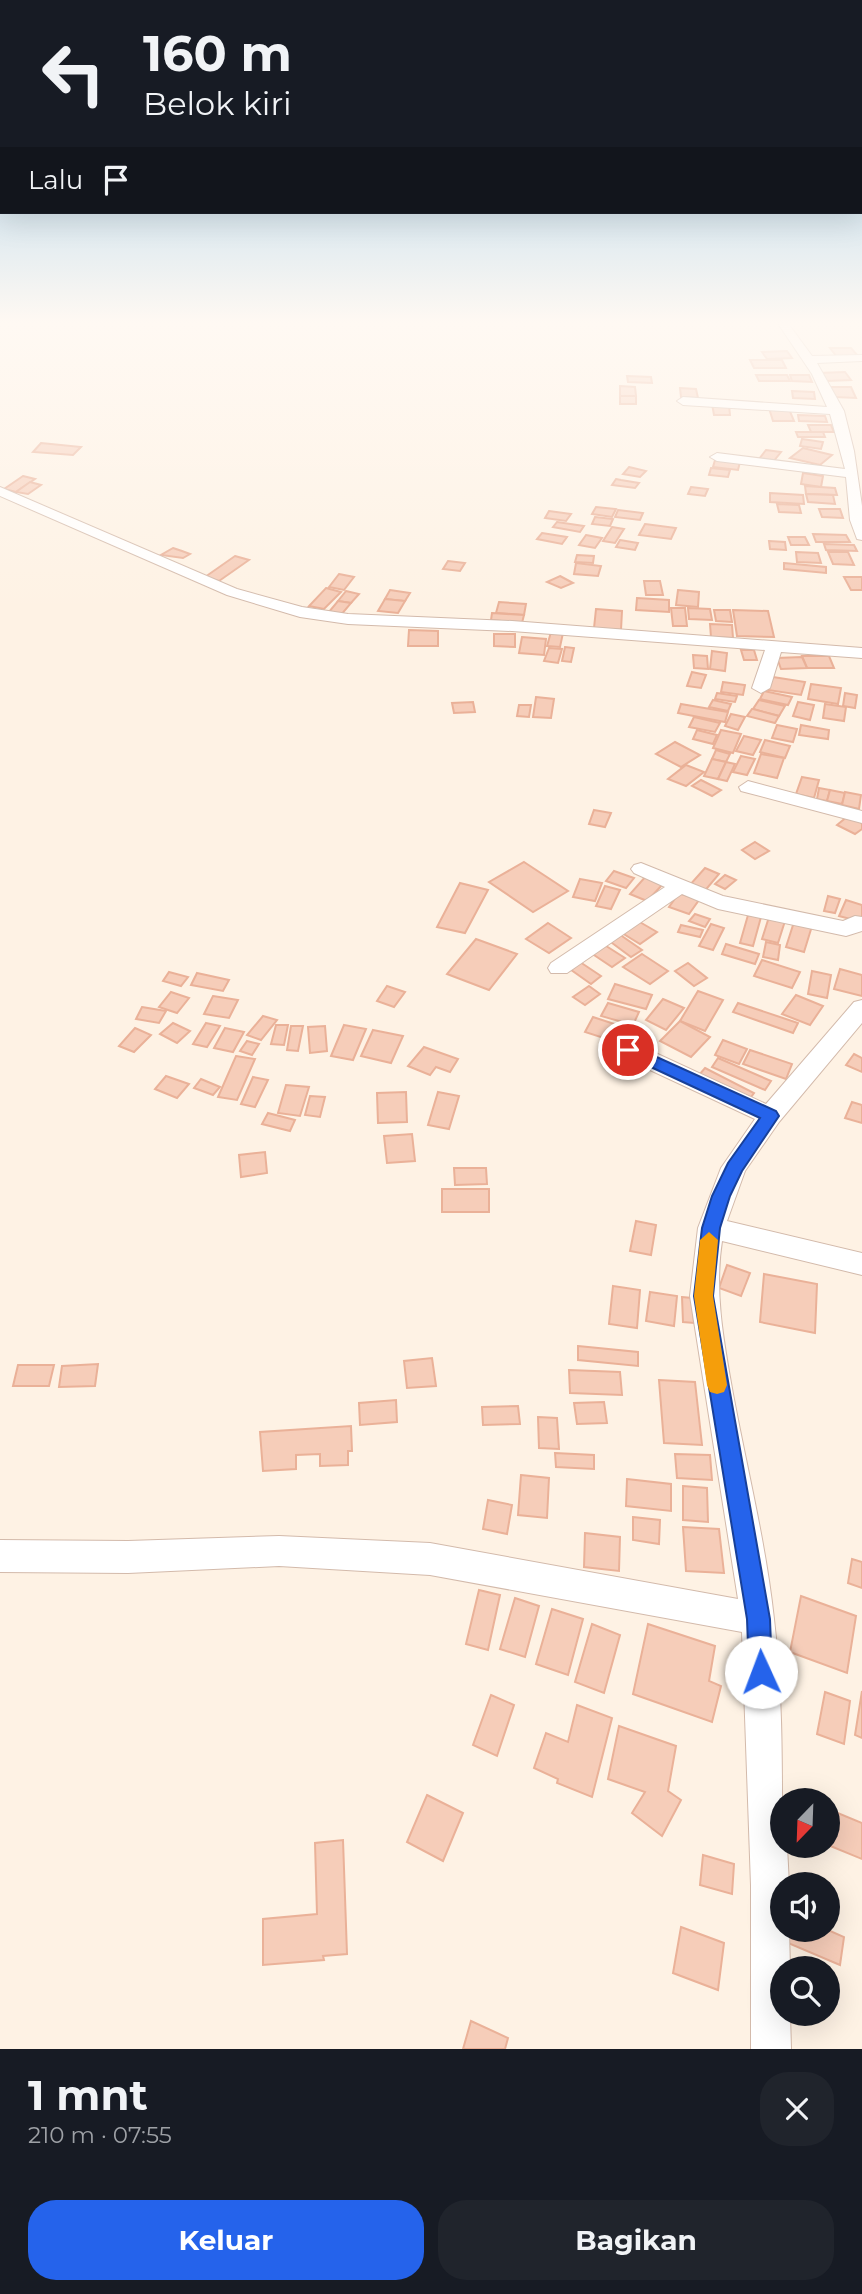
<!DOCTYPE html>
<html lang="id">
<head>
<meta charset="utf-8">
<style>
	:root { --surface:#171b24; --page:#20242c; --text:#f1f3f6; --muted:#9ea1a6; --accent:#2563eb }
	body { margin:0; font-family:Montserrat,sans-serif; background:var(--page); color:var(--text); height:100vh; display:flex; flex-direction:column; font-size:26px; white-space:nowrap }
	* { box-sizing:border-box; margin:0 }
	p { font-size:23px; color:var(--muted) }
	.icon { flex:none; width:38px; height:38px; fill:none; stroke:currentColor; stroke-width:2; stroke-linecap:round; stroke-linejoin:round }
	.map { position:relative; height:2049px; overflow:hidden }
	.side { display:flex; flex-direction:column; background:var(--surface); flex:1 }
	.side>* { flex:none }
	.top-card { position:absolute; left:0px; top:0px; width:863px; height:214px; box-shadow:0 7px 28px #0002; background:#171b24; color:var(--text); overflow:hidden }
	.needle { width:46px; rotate:203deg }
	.fabs { position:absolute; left:770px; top:1788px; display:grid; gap:14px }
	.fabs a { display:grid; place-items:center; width:70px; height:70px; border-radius:50%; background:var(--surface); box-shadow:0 7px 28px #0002; font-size:35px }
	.pin { position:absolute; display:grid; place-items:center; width:60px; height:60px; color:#fff; margin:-30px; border:4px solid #fff; border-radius:50%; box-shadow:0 2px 7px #0007 }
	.me { position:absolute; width:77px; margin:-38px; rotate:358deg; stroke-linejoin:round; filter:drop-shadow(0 0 5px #0008) }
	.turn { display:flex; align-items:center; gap:24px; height:147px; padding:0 28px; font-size:32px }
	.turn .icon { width:91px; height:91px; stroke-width:2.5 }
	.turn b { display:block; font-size:49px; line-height:60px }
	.then { display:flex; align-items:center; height:66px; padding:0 28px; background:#0003; gap:14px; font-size:26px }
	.round { display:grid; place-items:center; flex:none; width:74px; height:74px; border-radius:28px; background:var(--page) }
	.head { display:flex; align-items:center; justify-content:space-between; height:119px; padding:0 28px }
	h1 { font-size:42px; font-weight:700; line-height:52px }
	.button { display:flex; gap:14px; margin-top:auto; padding:14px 28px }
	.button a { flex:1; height:80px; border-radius:28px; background:var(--accent); color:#fff; font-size:28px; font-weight:700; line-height:80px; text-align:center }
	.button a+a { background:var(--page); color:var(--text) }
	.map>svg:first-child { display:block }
	.building { fill:#f6cdb9; stroke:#eab198; stroke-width:2 }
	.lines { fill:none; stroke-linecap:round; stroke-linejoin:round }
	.minor-casing { stroke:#d3baab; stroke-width:2 }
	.minor { fill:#fff; fill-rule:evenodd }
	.route { fill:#2563eb; stroke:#184099; stroke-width:2 }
	.slow { fill:#f59e0b }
</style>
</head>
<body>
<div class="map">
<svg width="862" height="2049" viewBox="0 0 862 2049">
	<rect width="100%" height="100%" fill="#fef2e4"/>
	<g class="building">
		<path d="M830 348H851L858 356 837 357Z"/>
		<path d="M787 351 792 358 767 359 762 352Z"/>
		<path d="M750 360H782L786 368H754Z"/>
		<path d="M845 372 851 380 826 381 819 373Z"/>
		<path d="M756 375H787L790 381H759Z"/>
		<path d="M790 375H809L812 382 792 381Z"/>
		<path d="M627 376 651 377 652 383 628 382Z"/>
		<path d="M620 386 635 387 636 396H620Z"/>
		<path d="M830 387H851L856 398 835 397Z"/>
		<path d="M680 388 696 389 698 398 681 397Z"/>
		<path d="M792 391 814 392 815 399 793 398Z"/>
		<rect x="620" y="396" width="16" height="8"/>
		<path d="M712 404 729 405 730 415H714Z"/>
		<path d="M769 408 789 409 794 421H773Z"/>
		<path d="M798 415 825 416 827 422 799 421Z"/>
		<path d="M808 425H831L834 432H811Z"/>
		<path d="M796 432H823L825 437H798Z"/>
		<path d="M802 439 823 442 821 449 800 446Z"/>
		<path d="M41 443 81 447 73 455 33 452Z"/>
		<path d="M803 448 832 455 820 465 790 458Z"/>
		<path d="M766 450 781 452 773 462 759 459Z"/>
		<path d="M715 460 740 462 738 470 713 467Z"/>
		<path d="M629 467 646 471 640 477 623 474Z"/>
		<path d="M711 468 730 470 728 477 709 475Z"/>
		<path d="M803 473 823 476 821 487 801 484Z"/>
		<path d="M23 476 35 479 16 492 4 489Z"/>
		<path d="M616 479 621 480 639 483 635 488 612 485Z"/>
		<path d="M30 482 41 485 28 494 16 492Z"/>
		<path d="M805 486 835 488 837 495 806 494Z"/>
		<path d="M691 487 708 489 705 496 688 494Z"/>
		<path d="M770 493 803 495 804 504 770 502Z"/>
		<path d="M806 494 833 495 835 504 808 502Z"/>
		<path d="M777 504 799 505 801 513 779 512Z"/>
		<path d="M596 507 616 509 612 517 592 514Z"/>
		<path d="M819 509H840L843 518 822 517Z"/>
		<path d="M618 510 643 513 640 520 615 517Z"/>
		<path d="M549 511 571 514 566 521 545 518Z"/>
		<path d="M595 517 613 519 610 526 592 524Z"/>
		<path d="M557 522 584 526 580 532 553 527Z"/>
		<path d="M645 524 676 528 671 539 639 535Z"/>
		<path d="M612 527 624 529 615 543 603 541Z"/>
		<path d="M542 533 567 537 562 544 537 539Z"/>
		<path d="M813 534 846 535 850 542H816Z"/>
		<path d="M586 535 602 538 595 548 579 545Z"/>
		<path d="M788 537H805L809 545H791Z"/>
		<path d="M620 540 638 543 635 550 616 547Z"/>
		<path d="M769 541 785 542 786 550 770 549Z"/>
		<path d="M824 544 854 545 857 551 826 550Z"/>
		<path d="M173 548 182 551 190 554 183 558 161 555Z"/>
		<path d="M796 552 818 553 821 563 797 562Z"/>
		<path d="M828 552H848L854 565 833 564Z"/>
		<path d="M577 555 594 556 593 563 575 562Z"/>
		<path d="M235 556 249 560 219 581 205 577Z"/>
		<path d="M448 561 465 563 460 571 443 569Z"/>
		<path d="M576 563 601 566 598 576 574 574Z"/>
		<path d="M784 563 826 567V573L784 569Z"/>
		<path d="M339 574 354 577 344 590 329 587Z"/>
		<path d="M560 576 573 583 561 588 547 582Z"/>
		<path d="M844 577H862V590H851Z"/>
		<path d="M644 581H660L663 595H646Z"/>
		<path d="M326 588 341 592 324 609 309 606Z"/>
		<path d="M390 590 410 593 405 601 385 599Z"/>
		<path d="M678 590 699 592 698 607 676 605Z"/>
		<path d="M346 591 359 594 351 603 338 601Z"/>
		<path d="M637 598 669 600V612L636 610Z"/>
		<path d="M385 599 405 601 398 613 378 611Z"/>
		<path d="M338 601 351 603 341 615 328 613Z"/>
		<path d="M499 602 526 604 524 615 496 613Z"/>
		<path d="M671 608H685L687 626H673Z"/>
		<path d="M688 608 710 609 712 620 689 619Z"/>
		<path d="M596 609 622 611 621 630 594 628Z"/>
		<path d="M714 610H730L732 622 716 621Z"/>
		<path d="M733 610 768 611 774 637 737 636Z"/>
		<path d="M492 613 524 615 522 623 491 620Z"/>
		<path d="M710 624 732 625 733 638 711 637Z"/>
		<path d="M409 630 438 631V646H408Z"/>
		<path d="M551 632 563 633 560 647 547 646Z"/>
		<path d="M494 634H515V647L494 646Z"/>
		<path d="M522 637 546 639 544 655 519 653Z"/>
		<path d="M565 647 574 648 571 662 562 661Z"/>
		<path d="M549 648 562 649 558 663 544 661Z"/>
		<path d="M741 650H754L757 660H744Z"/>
		<path d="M712 651 727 653 725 671 710 669Z"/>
		<path d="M693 655 707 656 708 669 694 668Z"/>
		<path d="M802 656H829L834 668H807Z"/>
		<path d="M802 657 807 668 781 669 777 658Z"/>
		<path d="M692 672 706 675 701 688 687 686Z"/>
		<path d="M773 677 805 682 801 695 768 690Z"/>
		<path d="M723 682 745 685 743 695 721 692Z"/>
		<path d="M811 684 841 688 838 704 808 699Z"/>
		<path d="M764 691 792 697 788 705 760 699Z"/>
		<path d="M717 693 737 696 735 702 715 699Z"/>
		<path d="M845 693 857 695 855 708 843 706Z"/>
		<path d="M536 697 554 699 551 718 533 717Z"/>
		<path d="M713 700 731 704 728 711 709 707Z"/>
		<path d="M759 700 785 706 779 716 753 709Z"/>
		<path d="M473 702 475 712 454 713 452 703Z"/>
		<path d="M798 702 814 705 810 720 793 716Z"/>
		<path d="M681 704 728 712 725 722 678 713Z"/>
		<path d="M825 704 846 707 844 721 823 718Z"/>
		<path d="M519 705H531L529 717 517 716Z"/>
		<path d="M752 709H753L779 716 775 723 747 716Z"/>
		<path d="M731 714 745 717 738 730 725 726Z"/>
		<path d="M694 717 720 723 715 732 689 727Z"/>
		<path d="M777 725 797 729 793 742 772 738Z"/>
		<path d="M801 725 829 730 828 739 799 735Z"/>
		<path d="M697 730 717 735 713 744 693 739Z"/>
		<path d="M721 730 741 734 733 753 713 748Z"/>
		<path d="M744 736 761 740 753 755 736 751Z"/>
		<path d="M765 740 790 746 785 758 760 752Z"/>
		<path d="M675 742 700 755 681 767 656 754Z"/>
		<path d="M716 750 730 754 726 762 712 759Z"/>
		<path d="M761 754 784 758 777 778 754 773Z"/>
		<path d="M741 756 755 759 747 775 733 772Z"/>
		<path d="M712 759 726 762 718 779 704 776Z"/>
		<path d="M726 762 735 764 727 781 718 779Z"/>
		<path d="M686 765 704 772 686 786 668 779Z"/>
		<path d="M802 777 819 780 814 798 796 794Z"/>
		<path d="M701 780 721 790 712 796 692 786Z"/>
		<path d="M819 788 830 790 827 801 817 799Z"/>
		<path d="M830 790 845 793 842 804 827 801Z"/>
		<path d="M845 792 861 795 859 809 842 805Z"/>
		<path d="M594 810 611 813 605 827 589 824Z"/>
		<path d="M848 816 862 823V829L855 834 837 825Z"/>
		<path d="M755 842 769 851 755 859 742 850Z"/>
		<path d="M524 862 568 891 533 912 489 882Z"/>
		<path d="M705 868 719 874 703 893 688 887Z"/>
		<path d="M614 871 634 878 626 888 606 881Z"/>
		<path d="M647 875 665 882 647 901 630 894Z"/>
		<path d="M725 875 736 880 725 889 715 884Z"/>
		<path d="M580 879 602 883 595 901 573 897Z"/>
		<path d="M460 883 488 890 465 933 437 927Z"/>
		<path d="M605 886 620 890 611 909 596 906Z"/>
		<path d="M679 893 699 900 689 914 669 907Z"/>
		<path d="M828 896 840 899 835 913 824 911Z"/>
		<path d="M846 900 862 905V922L839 916Z"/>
		<path d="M695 914 710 919 705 927 689 921Z"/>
		<path d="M748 915 761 917 753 946 740 943Z"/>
		<path d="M769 917 785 921 778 943 762 939Z"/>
		<path d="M638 921 657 932 640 944 622 933Z"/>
		<path d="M794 922 812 926 804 952 786 947Z"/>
		<path d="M548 923 571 938 549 953 526 939Z"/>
		<path d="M711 924 724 928 713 950 699 946Z"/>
		<path d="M681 925 703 930 700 937 678 932Z"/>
		<path d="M619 934 642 950 631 957 608 940Z"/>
		<path d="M476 939 517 954 489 990 447 974Z"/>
		<path d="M766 942 780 945 778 960 763 957Z"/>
		<path d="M603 944 625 958 612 967 591 953Z"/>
		<path d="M726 944 759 954 755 964 722 954Z"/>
		<path d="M642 954 668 971 650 984 623 967Z"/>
		<path d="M577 960 601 976 591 984 567 967Z"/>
		<path d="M762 960 800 972 792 988 754 976Z"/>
		<path d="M688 963 707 978 694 986 675 971Z"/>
		<path d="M840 969 862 975V996L834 989Z"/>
		<path d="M812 971 831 975 827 998 808 994Z"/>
		<path d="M169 972 188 977 181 986 163 981Z"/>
		<path d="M197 973 229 980 223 991 191 985Z"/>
		<path d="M615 984 652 995 646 1009 608 999Z"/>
		<path d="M387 986 405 992 394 1007 377 1001Z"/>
		<path d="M589 986 600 994 585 1005 573 997Z"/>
		<path d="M698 991 723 1000 705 1031 680 1021Z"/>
		<path d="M171 992 189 998 177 1013 159 1007Z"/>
		<path d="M796 995 823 1006 810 1025 782 1014Z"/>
		<path d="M213 996 238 1000 229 1018 204 1014Z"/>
		<path d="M663 999 684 1008 666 1030 646 1020Z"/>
		<path d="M608 1003 639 1012 633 1025 601 1016Z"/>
		<path d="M738 1003 798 1023 793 1033 733 1012Z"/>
		<path d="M142 1007 166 1011 159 1023 136 1019Z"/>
		<path d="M263 1016 277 1020 261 1040 247 1035Z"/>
		<path d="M593 1017 645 1034 638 1049 585 1032Z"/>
		<path d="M680 1021 710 1037 691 1057 660 1041Z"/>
		<path d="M173 1023 190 1031 177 1043 160 1034Z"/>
		<path d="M206 1023 220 1026 207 1047 193 1044Z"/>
		<path d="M276 1025H288L284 1045 271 1044Z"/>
		<path d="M344 1025 366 1029 353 1060 331 1056Z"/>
		<path d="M291 1026H303L298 1051 287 1050Z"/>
		<path d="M325 1026 327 1051 310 1053 308 1027Z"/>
		<path d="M135 1028 151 1035 134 1052 119 1046Z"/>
		<path d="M225 1028 244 1032 233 1052 214 1048Z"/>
		<path d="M373 1030 403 1036 391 1063 361 1056Z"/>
		<path d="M723 1040 747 1049 739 1064 715 1055Z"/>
		<path d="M247 1041 259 1044 252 1055 240 1051Z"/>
		<path d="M424 1047 458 1059 450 1072 436 1067 430 1075 408 1066Z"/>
		<path d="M750 1050 792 1064 786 1079 743 1064Z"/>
		<path d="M854 1054 862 1058V1072L846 1065Z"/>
		<path d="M236 1056 255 1059 237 1100 218 1097Z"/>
		<path d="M718 1058 771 1081 765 1090 712 1067Z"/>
		<path d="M705 1068 754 1093 748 1101 699 1075Z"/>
		<path d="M166 1076 189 1084 177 1098 155 1089Z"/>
		<path d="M253 1077 268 1080 255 1107 241 1104Z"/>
		<path d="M201 1079 220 1087 213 1095 194 1088Z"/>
		<path d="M286 1085 309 1087 300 1116 278 1113Z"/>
		<path d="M406 1092 407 1122 378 1123 377 1093Z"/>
		<path d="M438 1092 459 1096 449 1129 428 1125Z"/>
		<path d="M310 1096 325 1097 320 1117 305 1115Z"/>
		<path d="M852 1102 862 1105V1123L845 1118Z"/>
		<path d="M268 1113 295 1120 290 1131 262 1124Z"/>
		<path d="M412 1134 415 1161 387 1163 384 1136Z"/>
		<path d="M265 1152 267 1173 241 1177 239 1155Z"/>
		<path d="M454 1168H486L487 1184 455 1185Z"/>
		<rect x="442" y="1189" width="47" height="23"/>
		<path d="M636 1221 656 1225 651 1255 630 1251Z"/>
		<path d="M727 1265 750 1273 741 1296 719 1288Z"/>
		<path d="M764 1274 817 1284 815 1333 760 1322Z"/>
		<path d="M613 1286 640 1290 637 1328 609 1324Z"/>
		<path d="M650 1292 677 1296 674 1326 646 1321Z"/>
		<path d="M682 1297 692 1298 694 1323 683 1322Z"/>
		<path d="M578 1346 638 1352V1366L578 1360Z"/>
		<path d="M432 1358 436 1386 407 1388 404 1361Z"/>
		<path d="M98 1364 95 1386 59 1387 62 1366Z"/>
		<path d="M18 1365H54L49 1386H13Z"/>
		<path d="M569 1370 620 1372 622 1395 570 1393Z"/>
		<path d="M659 1380 695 1382 702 1445 664 1443Z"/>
		<path d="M396 1400 397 1422 360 1425 359 1403Z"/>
		<path d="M604 1402 607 1423 577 1424 574 1403Z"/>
		<path d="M518 1406 520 1424 483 1425 482 1407Z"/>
		<path d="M538 1417 557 1418 559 1449 539 1448Z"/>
		<path d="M351 1426 352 1451H348V1465L320 1466V1454L296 1455V1469L263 1471 260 1432Z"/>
		<path d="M555 1453 594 1455V1469L556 1467Z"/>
		<path d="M675 1454 710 1455 712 1480 677 1478Z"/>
		<path d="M521 1475 549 1478 547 1518 518 1515Z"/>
		<path d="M627 1479 671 1484V1511L626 1506Z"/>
		<path d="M683 1486 707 1488 708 1522 683 1520Z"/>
		<path d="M488 1500 512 1505 507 1534 483 1529Z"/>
		<path d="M633 1517 660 1520 659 1544 633 1540Z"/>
		<path d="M683 1527 719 1529 724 1573 686 1571Z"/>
		<path d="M585 1533 620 1537 619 1571 584 1567Z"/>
		<path d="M852 1559 862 1562V1588L848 1583Z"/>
		<path d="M479 1590 500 1595 488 1650 466 1644Z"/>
		<path d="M801 1596 856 1616 847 1673 790 1652Z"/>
		<path d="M515 1598 539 1606 525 1657 500 1649Z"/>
		<path d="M552 1609 583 1619 568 1675 536 1664Z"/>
		<path d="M592 1624 620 1635 604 1693 575 1682Z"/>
		<path d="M648 1624 715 1646 709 1681 721 1686 712 1722 633 1694Z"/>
		<path d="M862 1691V1738L855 1735Z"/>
		<path d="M825 1692 850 1701 844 1744 817 1734Z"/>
		<path d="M491 1695 514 1705 497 1756 473 1745Z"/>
		<path d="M577 1705 612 1718 592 1797 557 1783 558 1779 534 1768 546 1733 568 1742Z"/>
		<path d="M619 1726 676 1746 668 1791 681 1800 662 1836 632 1813 645 1792 608 1779Z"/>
		<path d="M427 1795 463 1813 443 1861 407 1842Z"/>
		<path d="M828 1809 862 1823V1859L828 1845Z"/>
		<path d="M343 1840 347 1954 323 1956 324 1960 263 1965V1919L317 1914 315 1843Z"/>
		<path d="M703 1855 734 1864 732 1894 700 1885Z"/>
		<path d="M681 1927 724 1943 718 1990 673 1973Z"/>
		<path d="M791 1930H828L844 1937 840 1965 788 1943Z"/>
		<path d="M471 2021 508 2038 505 2049H463Z"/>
	</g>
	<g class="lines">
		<g class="minor-casing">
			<g id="minor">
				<path d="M777 322H787L812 356 862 355V361L817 363 844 411 854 451 862 506V540L857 539 850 520 846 477 717 461 710 457 717 453 845 469 830 414 683 405 677 401 683 397 827 407 812 374Z"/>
				<path d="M0 487 237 589 302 607 348 614 512 621 862 648V658L781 652 770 688 761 693 752 688 765 650 512 631 348 624 300 617 227 595 0 496Z"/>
				<path d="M748 781 862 811V823L741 791 739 787Z"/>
				<path d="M641 863 723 896 843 921 855 916 862 917V931L846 936 718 909 682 894 567 973H551L548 968 551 963 665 887 634 873 631 869 634 865Z"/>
				<path d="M862 1000V1023L779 1122 745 1171 727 1221 862 1253V1275L722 1241C714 1293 724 1343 733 1394 747 1469 766 1544 774 1619 783 1695 782 1773 782 1846H787L789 1885H782V1930H789L790 1969H782V2014H790L791 2049H751V1885L742 1632 430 1575 279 1566 128 1573 0 1572V1540L128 1541 279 1536 430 1543 738 1599 690 1296 698 1228 721 1168 755 1119 620 1056 616 1050 620 1044H636L766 1104 854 1002Z"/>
			</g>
		</g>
		<use href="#minor" class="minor"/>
	</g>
	<linearGradient id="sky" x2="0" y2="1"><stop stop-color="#94c8e9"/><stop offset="0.53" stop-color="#fff9f3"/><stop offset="1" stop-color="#fff9f3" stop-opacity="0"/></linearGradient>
	<rect width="862" height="609" fill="url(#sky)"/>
	<path class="route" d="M628 1044 776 1111 779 1116 742 1171 730 1196 720 1228 713 1296 770 1619 772 1672 769 1680 761 1684 752 1680 749 1672 747 1619 694 1296 702 1228 712 1196 728 1163 760 1118 623 1054V1046Z"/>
	<path class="slow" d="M709 1232 718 1240 713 1296 727 1385 724 1392 717 1394 710 1392 707 1385 694 1296 700 1240Z"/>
</svg>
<div class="fabs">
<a><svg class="needle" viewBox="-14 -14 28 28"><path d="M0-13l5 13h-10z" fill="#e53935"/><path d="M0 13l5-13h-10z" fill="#9ea1a6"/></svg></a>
<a><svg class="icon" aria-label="sound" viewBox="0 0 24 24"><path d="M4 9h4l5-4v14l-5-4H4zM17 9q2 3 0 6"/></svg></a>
<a><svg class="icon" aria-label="search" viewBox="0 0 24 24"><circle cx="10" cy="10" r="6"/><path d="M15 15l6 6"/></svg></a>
</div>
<div class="pin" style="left:628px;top:1050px;background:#d93025"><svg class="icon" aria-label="arrive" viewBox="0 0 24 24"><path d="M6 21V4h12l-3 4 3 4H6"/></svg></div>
<svg class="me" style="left:761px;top:1672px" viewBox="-20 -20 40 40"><circle r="19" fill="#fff"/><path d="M0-13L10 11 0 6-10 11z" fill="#2563eb"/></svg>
<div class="top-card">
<div class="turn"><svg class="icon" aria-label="left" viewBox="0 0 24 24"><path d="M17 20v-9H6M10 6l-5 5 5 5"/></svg><div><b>160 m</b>Belok kiri</div></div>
<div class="then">Lalu<svg class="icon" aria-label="arrive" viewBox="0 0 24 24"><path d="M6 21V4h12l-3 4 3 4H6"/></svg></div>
</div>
</div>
<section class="side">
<div class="head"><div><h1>1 mnt</h1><p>210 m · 07:55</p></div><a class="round"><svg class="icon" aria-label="close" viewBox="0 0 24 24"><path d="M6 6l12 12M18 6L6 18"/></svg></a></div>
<div class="button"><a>Keluar</a><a>Bagikan</a></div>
</section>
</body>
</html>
